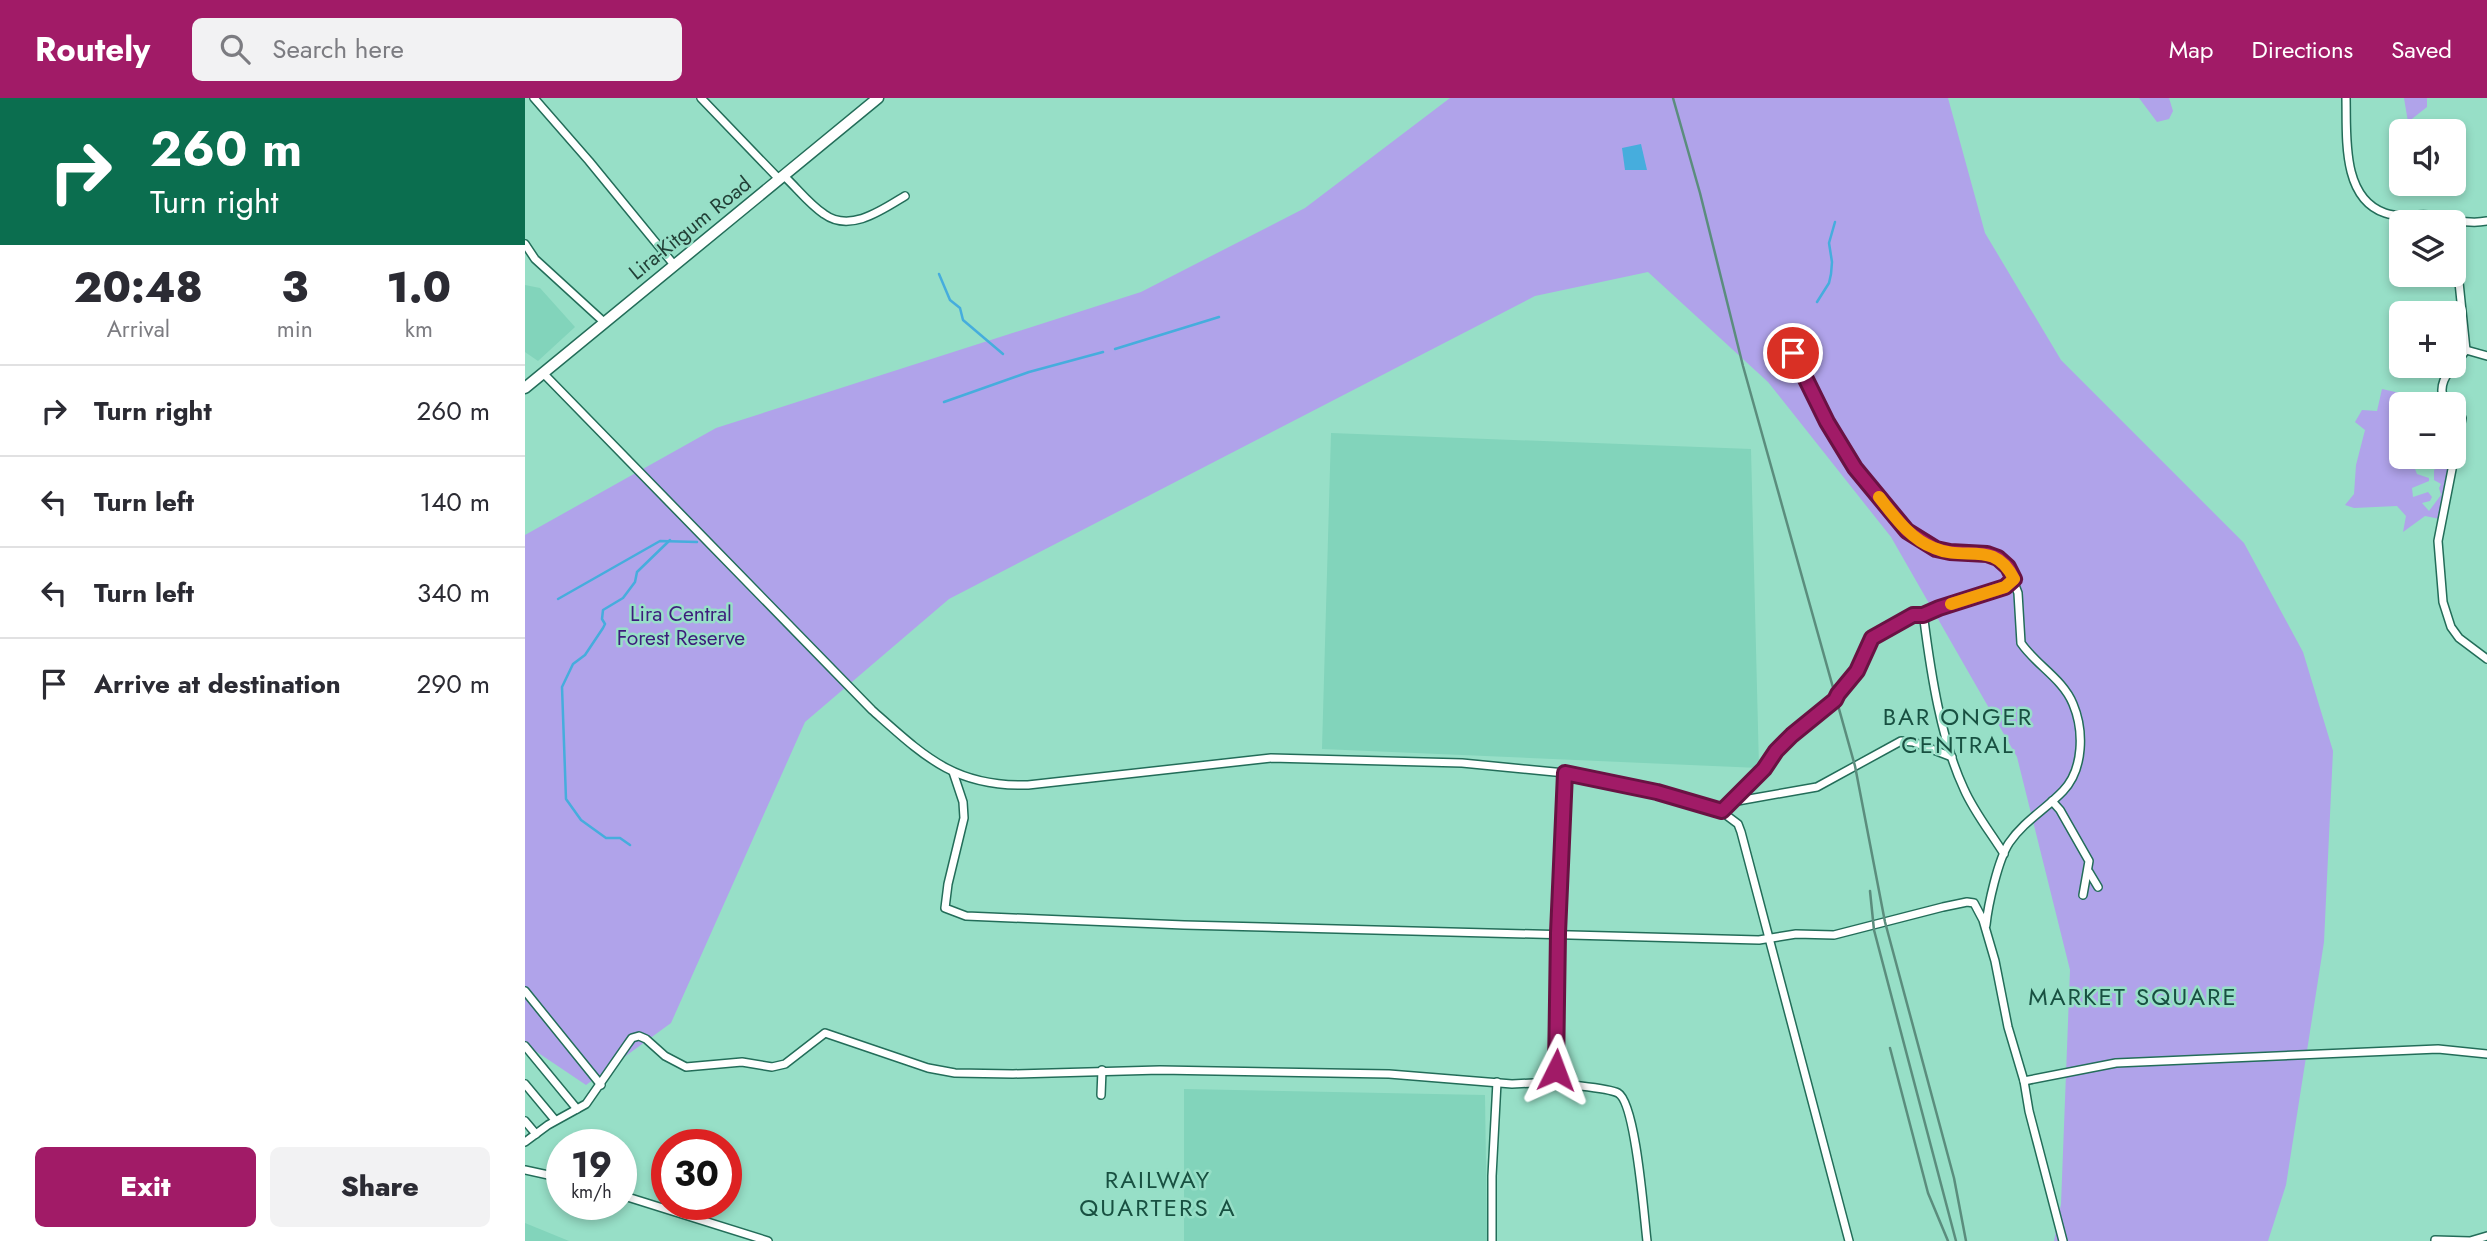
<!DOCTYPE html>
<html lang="en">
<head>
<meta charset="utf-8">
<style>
	:root { --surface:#fff; --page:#f2f2f3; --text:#2b2b33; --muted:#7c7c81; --line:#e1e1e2; --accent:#a11b67 }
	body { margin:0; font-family:Jost,sans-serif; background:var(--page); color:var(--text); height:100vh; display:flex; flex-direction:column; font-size:26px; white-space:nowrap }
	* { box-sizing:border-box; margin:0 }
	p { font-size:23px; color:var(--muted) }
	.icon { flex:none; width:38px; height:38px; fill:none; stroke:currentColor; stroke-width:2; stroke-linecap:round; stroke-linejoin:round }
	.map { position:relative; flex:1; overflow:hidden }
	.side { display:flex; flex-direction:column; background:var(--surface); width:525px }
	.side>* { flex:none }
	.top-card { background:#0b6e4f; color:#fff; overflow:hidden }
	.tools { position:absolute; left:1864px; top:21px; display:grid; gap:14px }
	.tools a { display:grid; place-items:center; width:77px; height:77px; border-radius:10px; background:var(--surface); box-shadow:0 4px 10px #0003; font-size:35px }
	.speed { position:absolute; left:21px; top:1031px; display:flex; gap:14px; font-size:35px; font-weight:700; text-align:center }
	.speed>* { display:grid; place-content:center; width:91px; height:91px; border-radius:50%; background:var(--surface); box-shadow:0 4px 10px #0003; line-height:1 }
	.speed small { font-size:18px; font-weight:400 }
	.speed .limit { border:10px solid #d22; background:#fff; color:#111 }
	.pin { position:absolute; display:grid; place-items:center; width:60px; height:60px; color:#fff; margin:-30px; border:4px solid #fff; border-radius:50%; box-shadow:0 2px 7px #0007 }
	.me { position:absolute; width:77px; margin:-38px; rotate:3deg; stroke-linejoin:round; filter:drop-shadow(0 0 5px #0008) }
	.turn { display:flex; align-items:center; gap:24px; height:147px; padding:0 35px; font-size:32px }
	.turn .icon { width:91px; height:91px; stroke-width:2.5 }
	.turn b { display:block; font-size:49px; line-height:60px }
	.eta { display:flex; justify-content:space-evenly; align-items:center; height:119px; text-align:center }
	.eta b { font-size:42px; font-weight:800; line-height:49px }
	.action { display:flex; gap:14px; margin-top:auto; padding:14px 35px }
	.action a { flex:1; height:80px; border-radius:10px; background:var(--accent); color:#fff; font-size:28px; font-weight:800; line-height:80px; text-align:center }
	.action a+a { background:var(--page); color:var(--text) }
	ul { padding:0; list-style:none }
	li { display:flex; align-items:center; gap:21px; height:91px; padding:0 35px; border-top:2px solid var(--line) }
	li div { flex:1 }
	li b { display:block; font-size:26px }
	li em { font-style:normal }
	header { display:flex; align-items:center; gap:42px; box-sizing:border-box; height:98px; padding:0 35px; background:var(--accent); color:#fff }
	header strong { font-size:33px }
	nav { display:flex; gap:38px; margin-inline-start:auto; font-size:24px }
	.search { width:490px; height:63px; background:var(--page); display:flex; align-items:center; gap:18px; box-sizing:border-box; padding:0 24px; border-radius:10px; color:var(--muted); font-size:26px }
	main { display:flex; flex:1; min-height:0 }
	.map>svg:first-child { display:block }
	.built { fill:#82d4bb }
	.green { fill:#b0a3ea }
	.water { fill:#46addd }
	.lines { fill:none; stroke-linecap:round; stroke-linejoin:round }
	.stream { stroke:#46addd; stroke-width:2.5 }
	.minor-casing { stroke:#236d59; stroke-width:10 }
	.primary-casing { stroke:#236d59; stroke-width:13 }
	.minor { stroke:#fff; stroke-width:7 }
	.primary { stroke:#fff; stroke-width:10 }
	.rail { stroke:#5b8d7d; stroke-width:2.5 }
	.route-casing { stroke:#691243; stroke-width:18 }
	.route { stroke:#a11b67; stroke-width:12 }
	.slow { stroke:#f59e0b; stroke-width:12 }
	.labels { text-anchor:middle; stroke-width:5; stroke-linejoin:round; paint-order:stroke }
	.street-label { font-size:21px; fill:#224037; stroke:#97dfc7 }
	.park-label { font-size:21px; fill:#3d1d7b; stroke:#97dfc7 }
	.quarter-label { font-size:24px; letter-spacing:2px; fill:#185041; stroke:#97dfc7 }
</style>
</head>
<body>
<header>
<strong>Routely</strong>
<div class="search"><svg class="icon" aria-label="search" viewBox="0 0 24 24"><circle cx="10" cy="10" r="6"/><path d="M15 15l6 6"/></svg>Search here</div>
<nav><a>Map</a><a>Directions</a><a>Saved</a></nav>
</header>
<main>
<section class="side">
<div class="top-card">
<div class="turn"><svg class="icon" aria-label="right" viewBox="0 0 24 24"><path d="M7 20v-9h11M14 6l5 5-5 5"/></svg><div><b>260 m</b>Turn right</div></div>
</div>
<div class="eta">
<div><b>20:48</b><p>Arrival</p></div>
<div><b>3</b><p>min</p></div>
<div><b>1.0</b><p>km</p></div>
</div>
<ul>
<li><svg class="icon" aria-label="right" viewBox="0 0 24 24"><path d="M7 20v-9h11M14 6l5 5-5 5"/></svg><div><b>Turn right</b></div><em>260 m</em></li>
<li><svg class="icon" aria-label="left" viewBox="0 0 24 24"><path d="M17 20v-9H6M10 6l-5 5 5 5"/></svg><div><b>Turn left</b></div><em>140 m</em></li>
<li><svg class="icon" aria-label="left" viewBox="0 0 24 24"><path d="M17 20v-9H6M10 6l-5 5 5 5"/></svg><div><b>Turn left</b></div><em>340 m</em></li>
<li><svg class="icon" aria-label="arrive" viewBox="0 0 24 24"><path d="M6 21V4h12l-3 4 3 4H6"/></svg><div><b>Arrive at destination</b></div><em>290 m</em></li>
</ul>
<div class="action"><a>Exit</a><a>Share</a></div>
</section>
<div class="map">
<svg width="1962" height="1143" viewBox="0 0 1962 1143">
	<rect width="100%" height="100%" fill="#97dfc7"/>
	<g class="built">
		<path d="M0 187 15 190 50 229 13 263 0 254Z"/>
		<path d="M806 335 1226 351 1234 670 797 651Z"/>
		<path d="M659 991 960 997 962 1143H659Z"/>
		<path d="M0 1125 44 1143H0Z"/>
	</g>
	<g class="green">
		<path d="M925 0H1423L1460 135 1536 262 1719 445 1778 554 1808 653 1799 844 1761 1087 1743 1143H1529L1536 1106 1545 872 1492 659 1366 439 1243 284 1123 174 1010 198 424 501 280 624 146 925 61 987 0 946V437L191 330 616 194 780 110Z"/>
		<path d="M1614 0H1644L1648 13 1644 21 1632 24Z"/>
		<path d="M1879 0H1902V9L1883 24Z"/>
		<path d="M1857 291 1924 306H1876V359H1891L1899 368 1890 371 1892 376 1904 380V383L1887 390 1888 399 1903 394 1907 399 1905 403 1897 405 1904 413 1916 397 1914 390 1916 386 1909 382V372L1914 367 1908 359H1926L1915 421 1900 418 1878 434 1881 418 1872 408 1829 410 1820 407 1829 396 1831 367 1840 332 1830 324 1837 312 1852 313Z"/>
	</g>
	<path class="water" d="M1116 46 1122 72H1100L1097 50Z"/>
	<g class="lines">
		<g class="stream">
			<path d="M414 176 425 202 435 210 438 222 478 256"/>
			<path d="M1292 204 1304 185 1306 176 1307 164 1304 145 1310 124"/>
			<path d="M590 251 694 219"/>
			<path d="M419 304 504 274 578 254"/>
			<path d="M33 501 135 443 172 444"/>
			<path d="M105 747 95 740H81L56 722 41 701 37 589 48 566 60 557 78 530 80 526 77 521 78 512 98 500 110 484 112 474 145 442"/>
		</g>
		<g class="minor-casing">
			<g id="minor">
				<path d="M9 0 64 63 150 168"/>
				<path d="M176 0 254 81"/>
				<path d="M1821 0C1822 37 1816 100 1860 115 1874 120 1889 116 1903 117 1923 120 1942 127 1962 123"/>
				<path d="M259 78C272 90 284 106 299 116 325 135 357 112 380 98"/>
				<path d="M0 146 10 161 80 225"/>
				<path d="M1259 241 1268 255 1302 324 1330 371 1383 433 1411 451 1425 455 1462 456 1473 460 1483 469 1493 495 1496 545C1511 567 1538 581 1548 606 1559 632 1559 671 1538 693 1521 711 1499 723 1484 745 1473 762 1463 807 1461 827"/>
				<path d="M1941 252 1962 258"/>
				<path d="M18 275 347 612C399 658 429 689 503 687L746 660 937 665 1040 675 1131 694 1197 714 1213 726 1216 734 1324 1143"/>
				<path d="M1921 306C1908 284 1929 269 1941 252L1928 126"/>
				<path d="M1928 315 1937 320 1913 443 1918 504 1926 529 1934 540 1962 561"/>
				<path d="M1398 517 1414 510 1480 489 1489 481"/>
				<path d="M428 674 438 704 439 720 423 786 420 810 441 818 659 827 1234 842 1271 836 1309 837 1418 809 1442 804 1449 805 1458 822 1470 863 1483 929 1499 983 1504 1013 1538 1143"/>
				<path d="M1527 703 1535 712 1564 763 1558 797"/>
				<path d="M1207 704 1292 689 1376 643 1388 644 1427 659"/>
				<path d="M1197 714 1239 671 1251 653 1267 637 1310 602C1314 592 1324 585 1330 575 1337 565 1338 548 1347 540 1357 531 1385 515 1398 517L1399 522C1406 576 1416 642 1439 691 1449 714 1466 735 1479 756"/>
				<path d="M1564 774 1573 789"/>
				<path d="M0 893 76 987"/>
				<path d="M0 948 52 1011"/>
				<path d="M1499 983 1591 965 1913 951 1962 956"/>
				<path d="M1029 984C1044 988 1082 989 1093 995 1111 1005 1119 1119 1122 1143"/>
				<path d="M0 986 30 1022"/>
				<path d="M576 997 577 972"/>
				<path d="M0 1023 11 1036"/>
				<path d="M0 1044 23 1027 61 1006 102 947 107 940 114 938 121 941 140 958 161 969 217 964 247 969 260 966 300 935 403 970 430 975 488 976 635 972 864 976 987 986 1029 984 1032 950 1033 835 1040 675"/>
				<path d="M0 1072 37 1080"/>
				<path d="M96 1097 243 1143"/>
				<path d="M1910 1142 1945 1143 1962 1138"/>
				<path d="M967 1143V1078L972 984"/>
			</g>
		</g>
		<g class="primary-casing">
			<path id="primary" d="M0 290 353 0"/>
		</g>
		<use href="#minor" class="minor"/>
		<use href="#primary" class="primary"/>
		<g class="rail">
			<path d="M1148 0 1175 95 1218 268 1330 668 1360 824 1429 1080 1441 1143"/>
			<path d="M1345 793 1349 832 1431 1143"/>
			<path d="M1365 950 1403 1095 1423 1143"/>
		</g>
	</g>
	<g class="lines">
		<g class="route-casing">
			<path id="route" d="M1031 972 1033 835 1040 675 1132 694 1197 713 1239 671 1251 653 1267 637 1310 602 1313 596 1332 573 1347 540 1388 517H1398L1414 510 1480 489 1489 481 1483 469 1473 460 1462 456 1425 454 1411 451 1382 433 1330 370 1302 324 1268 255"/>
		</g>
		<use href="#route" class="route"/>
		<path class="slow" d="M1354 399C1369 418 1385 441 1409 450 1441 464 1469 441 1489 481L1480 489 1426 506"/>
	</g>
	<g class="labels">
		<g class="street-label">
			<text transform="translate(165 130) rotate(-39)" y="7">Lira-Kitgum Road</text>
		</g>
		<g class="park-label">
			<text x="156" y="523">Lira Central<tspan x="156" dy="24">Forest Reserve</tspan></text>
		</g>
		<g class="quarter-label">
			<text x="1433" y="627">BAR ONGER<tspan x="1433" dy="28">CENTRAL</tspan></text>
			<text x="1608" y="907">MARKET SQUARE</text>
			<text x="633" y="1090">RAILWAY<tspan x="633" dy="28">QUARTERS A</tspan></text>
		</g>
	</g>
</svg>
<div class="tools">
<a><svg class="icon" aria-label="sound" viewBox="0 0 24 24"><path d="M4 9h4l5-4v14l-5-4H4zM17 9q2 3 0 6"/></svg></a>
<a><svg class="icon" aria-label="layers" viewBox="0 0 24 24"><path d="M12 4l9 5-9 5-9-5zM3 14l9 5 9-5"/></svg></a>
<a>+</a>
<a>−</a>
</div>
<div class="speed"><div>19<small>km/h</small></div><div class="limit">30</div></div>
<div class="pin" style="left:1268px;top:255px;background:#d93025"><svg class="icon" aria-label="arrive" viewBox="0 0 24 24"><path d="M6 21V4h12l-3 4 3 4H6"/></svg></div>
<svg class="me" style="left:1031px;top:972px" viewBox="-20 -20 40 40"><path d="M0-17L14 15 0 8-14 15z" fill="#a11b67" stroke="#fff" stroke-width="4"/></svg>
</div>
</main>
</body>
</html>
